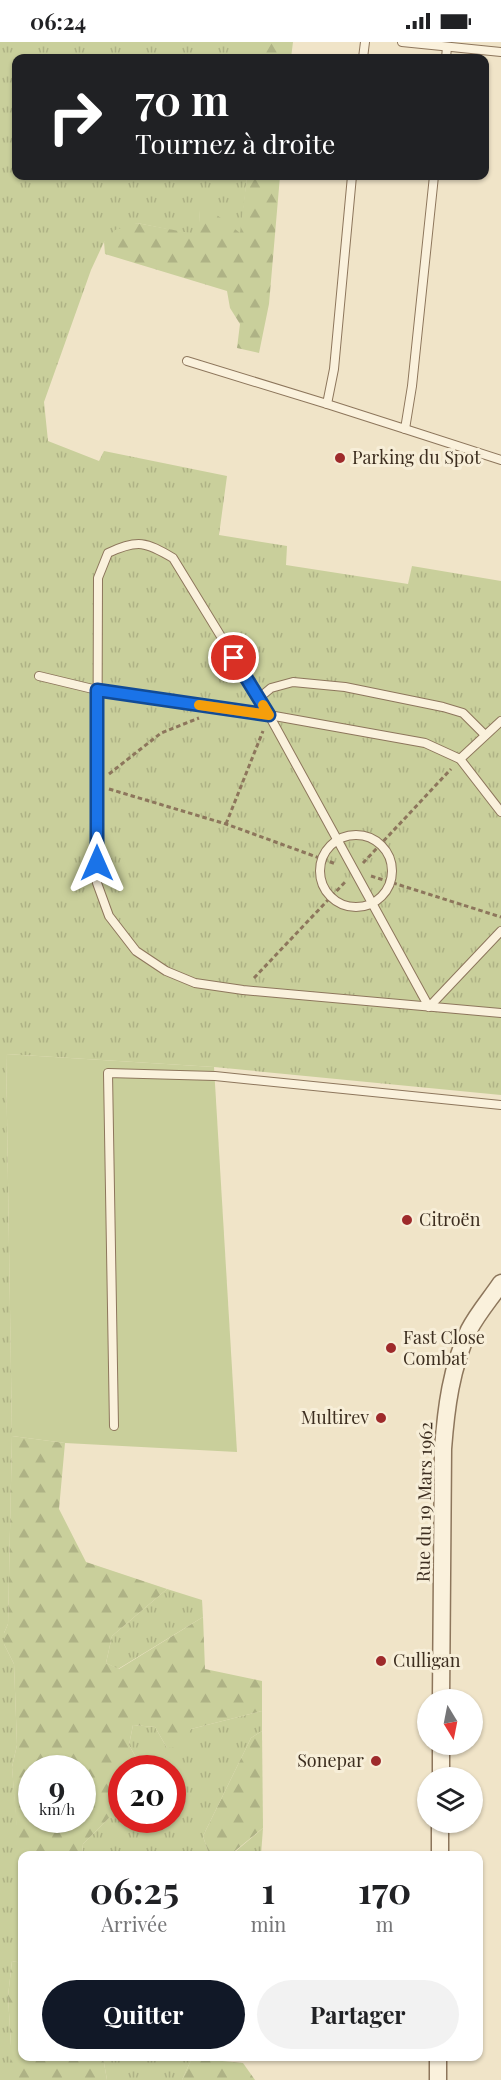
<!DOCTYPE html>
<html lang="fr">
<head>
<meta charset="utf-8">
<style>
	:root { --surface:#fff; --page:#f2f2f2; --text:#202124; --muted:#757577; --accent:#111827 }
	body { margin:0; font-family:"Playfair Display",serif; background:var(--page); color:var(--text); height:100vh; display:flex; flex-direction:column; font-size:22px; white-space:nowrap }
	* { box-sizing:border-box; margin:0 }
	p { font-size:20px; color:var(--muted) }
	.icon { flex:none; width:33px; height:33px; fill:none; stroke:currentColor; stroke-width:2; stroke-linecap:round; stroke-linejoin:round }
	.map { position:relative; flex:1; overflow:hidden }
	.sheet { position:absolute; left:18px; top:1809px; width:465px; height:210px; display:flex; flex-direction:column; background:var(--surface); border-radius:12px; box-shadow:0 2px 4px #0004 }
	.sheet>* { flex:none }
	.hud { position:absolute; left:12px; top:12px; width:477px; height:126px; border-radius:12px; box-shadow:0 2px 4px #0004; background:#202124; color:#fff; overflow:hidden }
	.needle { width:39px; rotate:170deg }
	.tools { position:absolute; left:417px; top:1647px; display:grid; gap:12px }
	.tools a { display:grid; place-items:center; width:66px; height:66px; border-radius:50%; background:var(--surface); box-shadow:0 2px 4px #0004; font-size:30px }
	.speed { position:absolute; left:18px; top:1713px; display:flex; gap:12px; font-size:30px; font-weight:700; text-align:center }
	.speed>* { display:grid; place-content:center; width:78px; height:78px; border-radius:50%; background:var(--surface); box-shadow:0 2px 4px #0004; line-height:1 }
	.speed small { font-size:15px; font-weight:400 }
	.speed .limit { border:9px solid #d22; background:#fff; color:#111 }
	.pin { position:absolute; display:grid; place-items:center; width:51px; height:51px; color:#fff; margin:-26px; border:3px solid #fff; border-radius:50%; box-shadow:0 2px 6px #0007 }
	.me { position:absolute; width:66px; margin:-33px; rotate:0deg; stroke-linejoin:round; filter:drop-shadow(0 0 4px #0008) }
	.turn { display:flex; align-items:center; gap:21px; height:126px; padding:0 24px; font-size:27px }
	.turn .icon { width:78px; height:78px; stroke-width:2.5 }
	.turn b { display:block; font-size:42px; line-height:51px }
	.eta { display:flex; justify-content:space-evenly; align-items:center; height:102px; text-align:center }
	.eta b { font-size:36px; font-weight:700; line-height:42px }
	.action { display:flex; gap:12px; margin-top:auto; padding:12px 24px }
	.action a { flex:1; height:69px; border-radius:36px; background:var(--accent); color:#fff; font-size:24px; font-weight:700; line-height:69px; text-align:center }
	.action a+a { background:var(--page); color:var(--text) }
	.status { display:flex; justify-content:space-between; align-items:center; height:42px; padding:0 30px; background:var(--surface); direction:ltr }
	.status svg { height:16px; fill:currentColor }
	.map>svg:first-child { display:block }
	.grass { fill:url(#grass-tufts) }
	.forest { fill:url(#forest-firs); fill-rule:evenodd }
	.garden { fill:#c9cf9b }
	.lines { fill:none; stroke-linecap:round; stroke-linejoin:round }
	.service-casing { stroke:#8d765c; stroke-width:10 }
	.minor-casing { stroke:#8d765c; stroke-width:19 }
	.path { stroke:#8d765c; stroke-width:3; stroke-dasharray:4.5 3; stroke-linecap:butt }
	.service { stroke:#faf1dc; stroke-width:8 }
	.minor { stroke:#faf1dc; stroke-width:16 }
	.route-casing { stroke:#114b97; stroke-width:15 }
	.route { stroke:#1a73e8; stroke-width:10 }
	.slow { stroke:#f59e0b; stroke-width:10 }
	.poi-dot { fill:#9e2a2b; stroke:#f7eed8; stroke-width:2 }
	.labels { text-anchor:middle; stroke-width:6; stroke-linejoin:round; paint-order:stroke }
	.poi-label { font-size:18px; fill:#3d2e20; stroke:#f7eed8; text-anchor:start }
	.street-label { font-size:18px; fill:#3d2e20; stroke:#f7eed8 }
</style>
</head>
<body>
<div class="status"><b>06:24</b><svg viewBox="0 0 49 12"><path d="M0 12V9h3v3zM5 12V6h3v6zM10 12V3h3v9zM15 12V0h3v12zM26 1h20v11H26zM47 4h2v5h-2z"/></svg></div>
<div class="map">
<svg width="501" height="2038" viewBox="0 0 501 2038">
	<defs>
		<pattern id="grass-tufts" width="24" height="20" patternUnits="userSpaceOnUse" patternTransform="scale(1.5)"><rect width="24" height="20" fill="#c9cf9b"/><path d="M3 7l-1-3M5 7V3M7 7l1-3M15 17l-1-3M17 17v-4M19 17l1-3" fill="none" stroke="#aeb285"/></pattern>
		<pattern id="forest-firs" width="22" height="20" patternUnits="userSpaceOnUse" patternTransform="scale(1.5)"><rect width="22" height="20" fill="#c9cf9b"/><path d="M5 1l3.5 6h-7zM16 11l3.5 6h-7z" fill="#aeb285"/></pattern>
	</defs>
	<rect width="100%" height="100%" fill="#f0e4c8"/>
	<g class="grass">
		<path d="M0 0H253V16H16V134H247L241 192 199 168 201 194 137 181 104 200 91 228 44 360 48 399 99 419 104 409 227 434 219 493 287 504 286 523 408 542 412 524 501 539V1053L214 1025 6 1012 12 1394 8 1582 4 1591V1602L14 1622 17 1703 12 1725 22 1842V1921L12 1919 8 1954 11 2004V2038H0Z"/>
		<path d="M167 1547 202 1558 203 1575 118 1627 106 1621 112 1594Z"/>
		<path d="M262 1669V1689L251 1696 203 1794 209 1813 82 1814 83 1802 109 1776 172 1778V1726H142L129 1703 133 1683 155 1685 167 1706 191 1687Z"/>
		<path d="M263 1786 261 1813 230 1814Z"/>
		<path d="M186 2014 192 2016 182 2038H107L103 2015Z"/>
	</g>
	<g class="forest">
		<path d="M253 0H293L291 16H253Z"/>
		<path d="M247 134H280L269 262 259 311 237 306 240 282 230 266 227 249 105 212 104 200 115 188 137 181 200 193 199 168 208 166 240 191Z"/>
		<path d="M12 1394 65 1401 59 1467 86 1520 167 1547 112 1594 106 1621 119 1627 203 1575 205 1627 262 1639V1669L191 1687 181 1705 167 1706 155 1685 133 1683 129 1703 142 1726H122L121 1776H109L83 1802 82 1813 22 1814 21 1843 12 1725 17 1703 14 1622 4 1602V1591L8 1582ZM82 1726V1778H32V1726Z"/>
		<path d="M262 1689 263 1786 230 1813H209L203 1794 251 1696Z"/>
		<path d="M12 1919 22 1921V2014L103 2015 107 2038H11V2004L8 1954Z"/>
		<path d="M192 2016 243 2021 255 2038H182Z"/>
	</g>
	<path class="garden" d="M6 1012 214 1025 237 1410 65 1401 12 1394Z"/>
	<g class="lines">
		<g class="service-casing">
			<g id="service">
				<path d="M402 0 501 10"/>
				<path d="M363 16 365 0"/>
				<path d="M446 16 447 5"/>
				<path d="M187 319 327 362 334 327 352 134"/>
				<path d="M327 362 405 387 412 344 434 134"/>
				<path d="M405 387 501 418"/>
				<path d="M39 634 97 648 269 673 429 965 501 889"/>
				<path d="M259 656 271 646 293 640 345 645 443 665 463 671 485 693"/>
				<path d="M460 717 501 679"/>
				<path d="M501 770 460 717 425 701 269 673 173 516C146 500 138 497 108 511L98 536 97 841 109 874 136 909 166 929 195 941 243 948 501 971"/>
				<circle cx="356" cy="829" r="36"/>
				<path d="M114 1384 108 1031 215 1034 501 1063"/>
			</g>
		</g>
		<g class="minor-casing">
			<g id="minor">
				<path d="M441 1658 443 1407C446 1367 451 1325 469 1288 477 1272 491 1256 501 1241"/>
				<path d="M441 1736V1702"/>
				<path d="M440 1814V1780"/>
				<path d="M438 2038V2014"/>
			</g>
		</g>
		<g class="path">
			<path d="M109 732 161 691 199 676"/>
			<path d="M109 747 226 782 336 822"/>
			<path d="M226 782 263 689"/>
			<path d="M363 821 451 727"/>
			<path d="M371 834 501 875"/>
			<path d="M254 936 346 839"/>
		</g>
		<use href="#service" class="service"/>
		<use href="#minor" class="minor"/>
	</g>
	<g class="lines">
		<g class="route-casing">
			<path id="route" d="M97 821V648L269 673 234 616"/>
		</g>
		<use href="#route" class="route"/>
		<path class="slow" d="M199 663 269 673 263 663"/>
	</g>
	<g class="poi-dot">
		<circle cx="340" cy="416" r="6"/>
		<circle cx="407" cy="1178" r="6"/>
		<circle cx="391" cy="1306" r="6"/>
		<circle cx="381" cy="1376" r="6"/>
		<circle cx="381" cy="1619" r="6"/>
		<circle cx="376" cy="1719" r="6"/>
	</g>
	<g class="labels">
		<g class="poi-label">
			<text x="352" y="422">Parking du Spot</text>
			<text x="419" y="1184">Citroën</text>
			<text x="403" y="1302">Fast Close<tspan x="403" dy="21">Combat</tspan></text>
			<text x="369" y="1382" text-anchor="end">Multirev</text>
			<text x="393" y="1625">Culligan</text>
			<text x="364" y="1725" text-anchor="end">Sonepar</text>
		</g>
		<g class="street-label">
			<text transform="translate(425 1460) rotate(-89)" y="6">Rue du 19 Mars 1962</text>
		</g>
	</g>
</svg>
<div class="tools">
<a><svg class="needle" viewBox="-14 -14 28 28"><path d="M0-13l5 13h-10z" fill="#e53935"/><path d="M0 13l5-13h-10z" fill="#757577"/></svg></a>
<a><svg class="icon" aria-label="layers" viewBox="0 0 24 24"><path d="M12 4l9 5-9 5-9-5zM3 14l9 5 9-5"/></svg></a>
</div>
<div class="speed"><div>9<small>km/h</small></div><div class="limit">20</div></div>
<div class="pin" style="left:234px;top:616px;background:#d93025"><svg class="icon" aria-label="arrive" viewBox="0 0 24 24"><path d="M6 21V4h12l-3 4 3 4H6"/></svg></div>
<svg class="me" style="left:97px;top:821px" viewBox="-20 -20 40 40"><path d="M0-17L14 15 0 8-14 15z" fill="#1a73e8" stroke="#fff" stroke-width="4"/></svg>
<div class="hud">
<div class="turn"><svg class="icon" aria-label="right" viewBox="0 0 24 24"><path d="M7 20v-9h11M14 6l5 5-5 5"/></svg><div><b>70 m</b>Tournez à droite</div></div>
</div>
<section class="sheet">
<div class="eta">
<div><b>06:25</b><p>Arrivée</p></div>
<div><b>1</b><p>min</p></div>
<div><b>170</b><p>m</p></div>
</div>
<div class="action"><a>Quitter</a><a>Partager</a></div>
</section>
</div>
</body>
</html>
